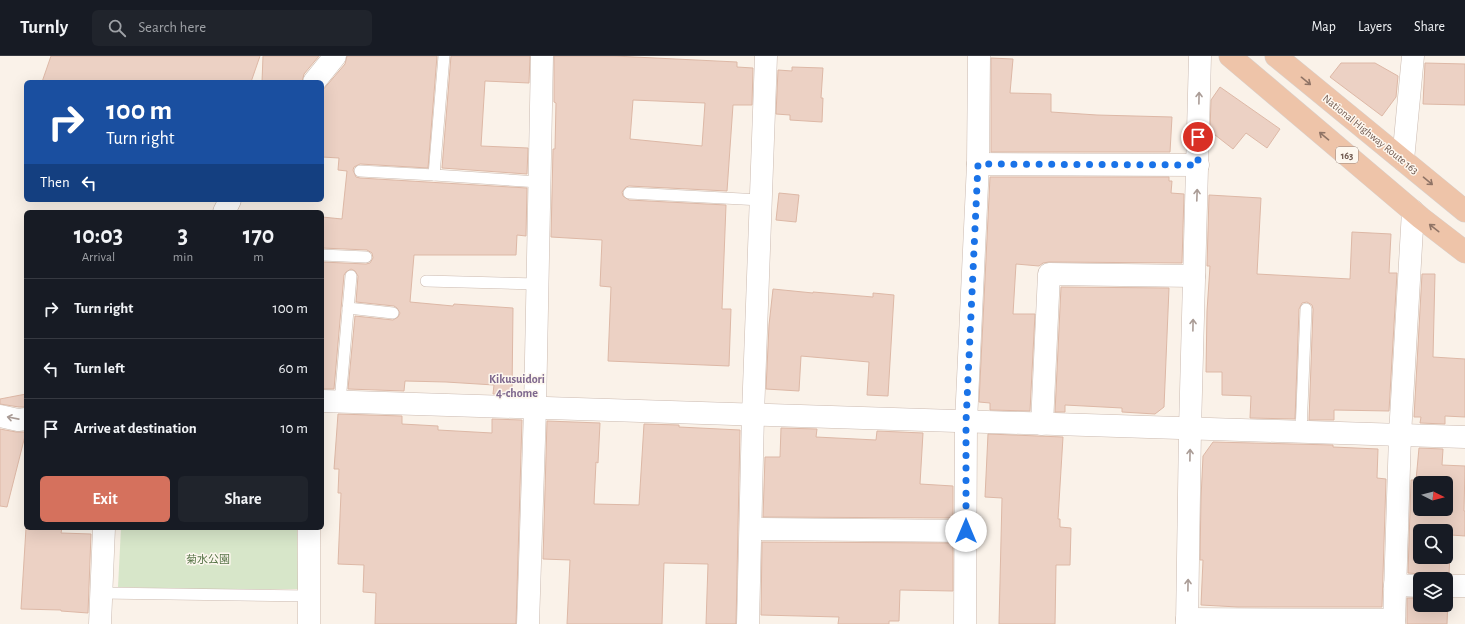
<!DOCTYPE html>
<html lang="en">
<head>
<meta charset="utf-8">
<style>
	:root { --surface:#171b24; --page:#20242c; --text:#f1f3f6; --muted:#9ea1a6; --line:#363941; --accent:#d5715d }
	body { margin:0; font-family:"Alegreya Sans","Noto Sans JP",sans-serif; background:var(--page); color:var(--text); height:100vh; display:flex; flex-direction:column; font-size:15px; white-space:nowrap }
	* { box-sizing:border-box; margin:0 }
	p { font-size:13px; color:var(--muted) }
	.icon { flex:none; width:22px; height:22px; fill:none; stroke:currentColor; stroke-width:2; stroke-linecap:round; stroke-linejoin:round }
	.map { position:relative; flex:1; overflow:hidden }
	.panel { position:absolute; left:24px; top:154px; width:300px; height:320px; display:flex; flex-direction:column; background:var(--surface); border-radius:6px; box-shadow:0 4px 16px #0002 }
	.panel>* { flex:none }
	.banner { position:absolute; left:24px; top:24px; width:300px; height:122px; border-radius:6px; box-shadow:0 4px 16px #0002; background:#1a4fa0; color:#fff; overflow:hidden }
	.needle { width:26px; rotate:96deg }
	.controls { position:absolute; left:1413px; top:420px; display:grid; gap:8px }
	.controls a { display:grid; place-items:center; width:40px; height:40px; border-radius:6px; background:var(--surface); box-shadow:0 4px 16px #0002; font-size:20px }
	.pin { position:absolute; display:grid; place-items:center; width:34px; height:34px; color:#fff; margin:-17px; border:2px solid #fff; border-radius:50%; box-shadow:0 1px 4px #0007 }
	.me { position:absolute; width:44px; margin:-22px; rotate:0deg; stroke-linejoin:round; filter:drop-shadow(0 0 3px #0008) }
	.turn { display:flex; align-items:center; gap:14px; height:84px; padding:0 16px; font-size:18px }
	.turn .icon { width:52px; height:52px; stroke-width:2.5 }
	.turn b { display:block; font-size:28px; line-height:34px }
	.then { display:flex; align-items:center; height:38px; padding:0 16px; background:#0003; gap:8px; font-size:15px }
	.eta { display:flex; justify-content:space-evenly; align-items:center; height:68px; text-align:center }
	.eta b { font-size:24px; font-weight:600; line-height:28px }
	.action { display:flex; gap:8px; margin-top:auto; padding:8px 16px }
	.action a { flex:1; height:46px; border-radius:6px; background:var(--accent); color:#fff; font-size:16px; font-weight:600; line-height:46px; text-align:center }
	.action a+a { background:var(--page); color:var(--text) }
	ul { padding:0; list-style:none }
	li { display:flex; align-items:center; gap:12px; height:60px; padding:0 16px; border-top:1px solid var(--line) }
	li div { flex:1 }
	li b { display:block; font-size:15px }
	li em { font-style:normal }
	header { display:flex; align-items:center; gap:24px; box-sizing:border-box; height:56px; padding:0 20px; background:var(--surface); border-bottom:1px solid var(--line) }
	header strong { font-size:19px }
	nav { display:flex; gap:22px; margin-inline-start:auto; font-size:14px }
	.search { width:280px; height:36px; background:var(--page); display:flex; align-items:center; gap:10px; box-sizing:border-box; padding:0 14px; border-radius:6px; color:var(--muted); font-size:15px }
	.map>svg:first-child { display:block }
	.green { fill:#d7e6c9 }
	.building { fill:#ecd1c4; stroke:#ddb8a6; fill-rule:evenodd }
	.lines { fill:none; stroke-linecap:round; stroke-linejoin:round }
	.service-casing { stroke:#cbbab0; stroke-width:12 }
	.minor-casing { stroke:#cbbab0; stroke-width:23 }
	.trunk-casing { stroke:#d7d1ce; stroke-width:23 }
	.service { stroke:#fff; stroke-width:11 }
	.minor { stroke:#fff; stroke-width:22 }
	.trunk { stroke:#eec4a9; stroke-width:22 }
	.oneway { stroke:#907466 }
	.oneway2 { stroke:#aa9c96 }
	.route { stroke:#1a73e8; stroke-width:7; stroke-dasharray:0 12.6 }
	.labels { text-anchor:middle; stroke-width:3; stroke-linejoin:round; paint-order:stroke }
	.shield { fill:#fdf7ef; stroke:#9b8980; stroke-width:1 }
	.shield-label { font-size:10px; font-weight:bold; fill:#715a50 }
	.street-label { font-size:11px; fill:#715a50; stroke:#fdf7ef }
	.park-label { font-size:11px; fill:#597649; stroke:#fdf7ef }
	.neighbourhood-label { font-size:12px; font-weight:bold; fill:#7e678d; stroke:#fdf7ef }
</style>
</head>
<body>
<header>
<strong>Turnly</strong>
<div class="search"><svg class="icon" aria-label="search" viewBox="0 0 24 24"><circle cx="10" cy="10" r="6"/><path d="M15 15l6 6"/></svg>Search here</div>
<nav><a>Map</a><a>Layers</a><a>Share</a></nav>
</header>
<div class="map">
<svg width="1465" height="568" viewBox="0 0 1465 568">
	<rect width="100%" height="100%" fill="#faf2e9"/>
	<path class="green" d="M121 472H297L298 533 225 534 118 531Z"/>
	<g class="building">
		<path d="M51 0H260L251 26H42Z"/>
		<path d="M263 0H319L304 18 302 26H262Z"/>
		<path d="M347 0H437L428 112 360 108 354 111 353 114 356 121 360 122 527 132 526 180 517 179 516 199H414L410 246 453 250 454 248 513 252 512 338H493L494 329 446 326 405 325 404 335 348 333 355 260 393 264 398 261 400 257 397 252 394 250 356 246 358 220 355 215 351 213 346 216 344 219 334 333H322V206L366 208 370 207 373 202 372 197 367 194 322 192V161L342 163 347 115 338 114 339 102 322 101V35L345 8Z"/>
		<path d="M451 0H530L529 27 485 25 481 90 528 92 527 118 442 112Z"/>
		<path d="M554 0H614L737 6V11L753 12 752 49H733L727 135 629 130 626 131 622 136 623 140 629 144 726 149 722 253H731L729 310 608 305 611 231 600 230 602 184 551 181 553 93H555L556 47 554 46ZM633 44 705 47 702 90 630 83Z"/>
		<path d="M991 2 1013 3 1010 37 1051 38V56L1097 59 1172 61 1170 96H991Z"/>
		<path d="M1341 7H1375L1398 20 1396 41 1382 60 1330 21Z"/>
		<path d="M1425 7 1465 8V49L1423 48Z"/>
		<path d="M792 11 823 12 821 42H823L822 66 790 64V59L776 58 778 14 792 15Z"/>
		<path d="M1220 31 1280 73 1267 92 1246 77 1233 93 1210 75 1211 44Z"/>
		<path d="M990 121H1169V125H1172L1171 137 1184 138 1182 207 1049 206 1043 207 1039 210 1016 208 1013 258H1035L1030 355 990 354V347L979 346Z"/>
		<path d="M779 137 799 139 796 166 776 164Z"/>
		<path d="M1209 139 1261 142 1257 218 1350 223 1352 176 1391 178 1389 217H1397L1389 355 1334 354V364H1309L1313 253 1312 249 1307 246 1302 247 1299 253 1295 363 1250 362 1251 340 1222 339V316H1206L1207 255 1210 210H1207Z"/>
		<path d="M1422 218H1435L1433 301 1465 303V361L1445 360V368L1420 367 1421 361H1414Z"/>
		<path d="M1061 231 1169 232 1164 351 1155 358 1122 356V352L1065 349V356H1055Z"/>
		<path d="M773 233 813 237V236L873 241V237L894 239 888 340 867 339 869 306 801 300 799 335 766 333 769 269Z"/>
		<path d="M26 338V351H19L0 348V343Z"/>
		<path d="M338 358 402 360V368L438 370V374L492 377V363L522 364 516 568H375L376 537 363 536 364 509 338 508 341 437H338L339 413H334Z"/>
		<path d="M547 365 600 367 598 407 596 406 594 448 639 449 644 368 679 369V371L740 374 736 568H706L708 508 664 507 662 568H567L570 504 543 503Z"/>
		<path d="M781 372 817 373 816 381 876 384 877 375 923 377 920 428 953 430V462L763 461 765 401H780Z"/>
		<path d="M0 373 16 376H26L7 451 0 450Z"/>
		<path d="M988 378 1063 381 1058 463H1060V471L1071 472 1070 509H1056L1055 568H999L1002 442 985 441Z"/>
		<path d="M1213 386 1333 389V391L1378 393 1377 422 1386 423 1382 551H1238L1201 549 1203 504H1200L1201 442 1203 400Z"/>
		<path d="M1419 392 1443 393 1442 409 1465 410 1464 455H1465V480L1451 479 1449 518 1440 519 1436 523H1430L1426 519 1421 518 1408 517 1411 424H1416ZM1420 427H1446V453H1420ZM1420 475H1446V501H1420Z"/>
		<path d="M26 472H62L61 477 91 478 88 557 61 555V554L21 553Z"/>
		<path d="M762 486 953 487V535L900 534 899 565H889V568H838L839 561 761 559Z"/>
		<path d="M1407 542H1420V549H1446V542H1448L1447 568H1407Z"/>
	</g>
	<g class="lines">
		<g class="service-casing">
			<g id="service">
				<path d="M444 0 434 119 539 126"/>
				<path d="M360 115 434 119"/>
				<path d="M629 137 761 144"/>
				<path d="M322 199 366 201"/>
				<path d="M426 225 537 228"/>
				<path d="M348 252 393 257"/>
				<path d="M340 346 351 220"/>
				<path d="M1301 376 1306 253"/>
				<path d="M101 537 309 540"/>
			</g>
		</g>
		<g class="minor-casing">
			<g id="minor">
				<path d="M314 26 335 0"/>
				<path d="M1403 104 1413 0"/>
				<path d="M978 108 1198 109"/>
				<path d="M224 156 230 144"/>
				<path d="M322 345 1465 381"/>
				<path d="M0 360 18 364 26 363"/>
				<path d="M1042 368 1049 218 1194 220"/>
				<path d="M751 473 966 475"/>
				<path d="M1395 529 1420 530"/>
				<path d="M1446 530H1465"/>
				<path d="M1187 563 1394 564"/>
				<path d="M100 568 104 472"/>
				<path d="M309 568V472"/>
				<path d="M528 568 535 353 542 0"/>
				<path d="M748 568 753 359 766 0"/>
				<path d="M965 568 966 366 978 108 979 0"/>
				<path d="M1187 568 1190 373 1200 0"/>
				<path d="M1394 568 1400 379 1413 155"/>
			</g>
		</g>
		<g class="trunk-casing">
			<g id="trunk">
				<path d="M1230 0 1421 162 1465 196"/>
				<path d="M1276 0 1465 155"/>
			</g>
		</g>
		<use href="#service" class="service"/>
		<use href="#minor" class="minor"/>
		<use href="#trunk" class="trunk"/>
	</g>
	<defs><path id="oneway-shaft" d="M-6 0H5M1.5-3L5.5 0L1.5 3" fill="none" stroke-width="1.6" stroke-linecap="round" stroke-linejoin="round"/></defs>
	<g class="oneway">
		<use href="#oneway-shaft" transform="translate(1306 25) rotate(39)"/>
		<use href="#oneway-shaft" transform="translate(1324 80) rotate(-140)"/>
		<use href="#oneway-shaft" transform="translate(1428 125) rotate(40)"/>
		<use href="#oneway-shaft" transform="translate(1434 172) rotate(-142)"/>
	</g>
	<g class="oneway2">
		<use href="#oneway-shaft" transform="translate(1199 42) rotate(-89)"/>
		<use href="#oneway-shaft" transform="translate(1197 139) rotate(-88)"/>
		<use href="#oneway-shaft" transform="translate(1193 269) rotate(-89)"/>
		<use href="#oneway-shaft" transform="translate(13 362) rotate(-169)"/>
		<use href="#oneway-shaft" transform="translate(1190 399) rotate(-89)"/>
		<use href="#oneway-shaft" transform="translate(1188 529) rotate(-89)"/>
	</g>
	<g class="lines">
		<path class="route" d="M966 475V366L978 108 1198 109V81"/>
	</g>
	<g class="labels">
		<rect class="shield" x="1336" y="91" width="22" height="16" rx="3"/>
		<g class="shield-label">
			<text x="1347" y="103">163</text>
		</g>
		<g class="street-label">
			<text transform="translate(1371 78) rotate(39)" y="4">National Highway Route 163</text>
		</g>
		<g class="park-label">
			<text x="208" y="507">菊水公園</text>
		</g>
		<g class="neighbourhood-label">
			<text x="517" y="327">Kikusuidori<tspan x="517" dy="14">4-chome</tspan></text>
		</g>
	</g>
</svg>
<div class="controls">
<a><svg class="needle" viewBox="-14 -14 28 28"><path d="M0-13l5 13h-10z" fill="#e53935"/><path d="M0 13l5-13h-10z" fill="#9ea1a6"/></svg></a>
<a><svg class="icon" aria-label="search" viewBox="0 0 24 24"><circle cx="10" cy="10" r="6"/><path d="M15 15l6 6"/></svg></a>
<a><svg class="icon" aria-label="layers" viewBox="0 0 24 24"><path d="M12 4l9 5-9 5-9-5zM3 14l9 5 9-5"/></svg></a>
</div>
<div class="pin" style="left:1198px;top:81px;background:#d93025"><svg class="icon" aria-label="arrive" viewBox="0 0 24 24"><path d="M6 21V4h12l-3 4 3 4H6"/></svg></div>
<svg class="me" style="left:966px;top:475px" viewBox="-20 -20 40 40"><circle r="19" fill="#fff"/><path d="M0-13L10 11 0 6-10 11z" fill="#1a73e8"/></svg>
<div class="banner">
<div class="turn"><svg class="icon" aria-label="right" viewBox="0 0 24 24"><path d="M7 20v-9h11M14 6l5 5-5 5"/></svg><div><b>100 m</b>Turn right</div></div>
<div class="then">Then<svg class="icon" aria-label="left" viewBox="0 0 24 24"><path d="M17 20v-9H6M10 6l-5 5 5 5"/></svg></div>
</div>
<section class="panel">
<div class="eta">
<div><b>10:03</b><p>Arrival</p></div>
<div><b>3</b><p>min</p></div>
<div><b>170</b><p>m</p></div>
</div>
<ul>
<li><svg class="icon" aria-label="right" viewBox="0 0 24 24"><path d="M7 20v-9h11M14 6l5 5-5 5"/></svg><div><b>Turn right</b></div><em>100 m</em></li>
<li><svg class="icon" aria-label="left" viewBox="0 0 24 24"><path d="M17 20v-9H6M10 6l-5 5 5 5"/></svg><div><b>Turn left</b></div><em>60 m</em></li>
<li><svg class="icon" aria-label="arrive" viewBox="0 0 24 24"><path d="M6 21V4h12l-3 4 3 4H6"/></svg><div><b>Arrive at destination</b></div><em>10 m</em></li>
</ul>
<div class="action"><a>Exit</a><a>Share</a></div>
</section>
</div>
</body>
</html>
